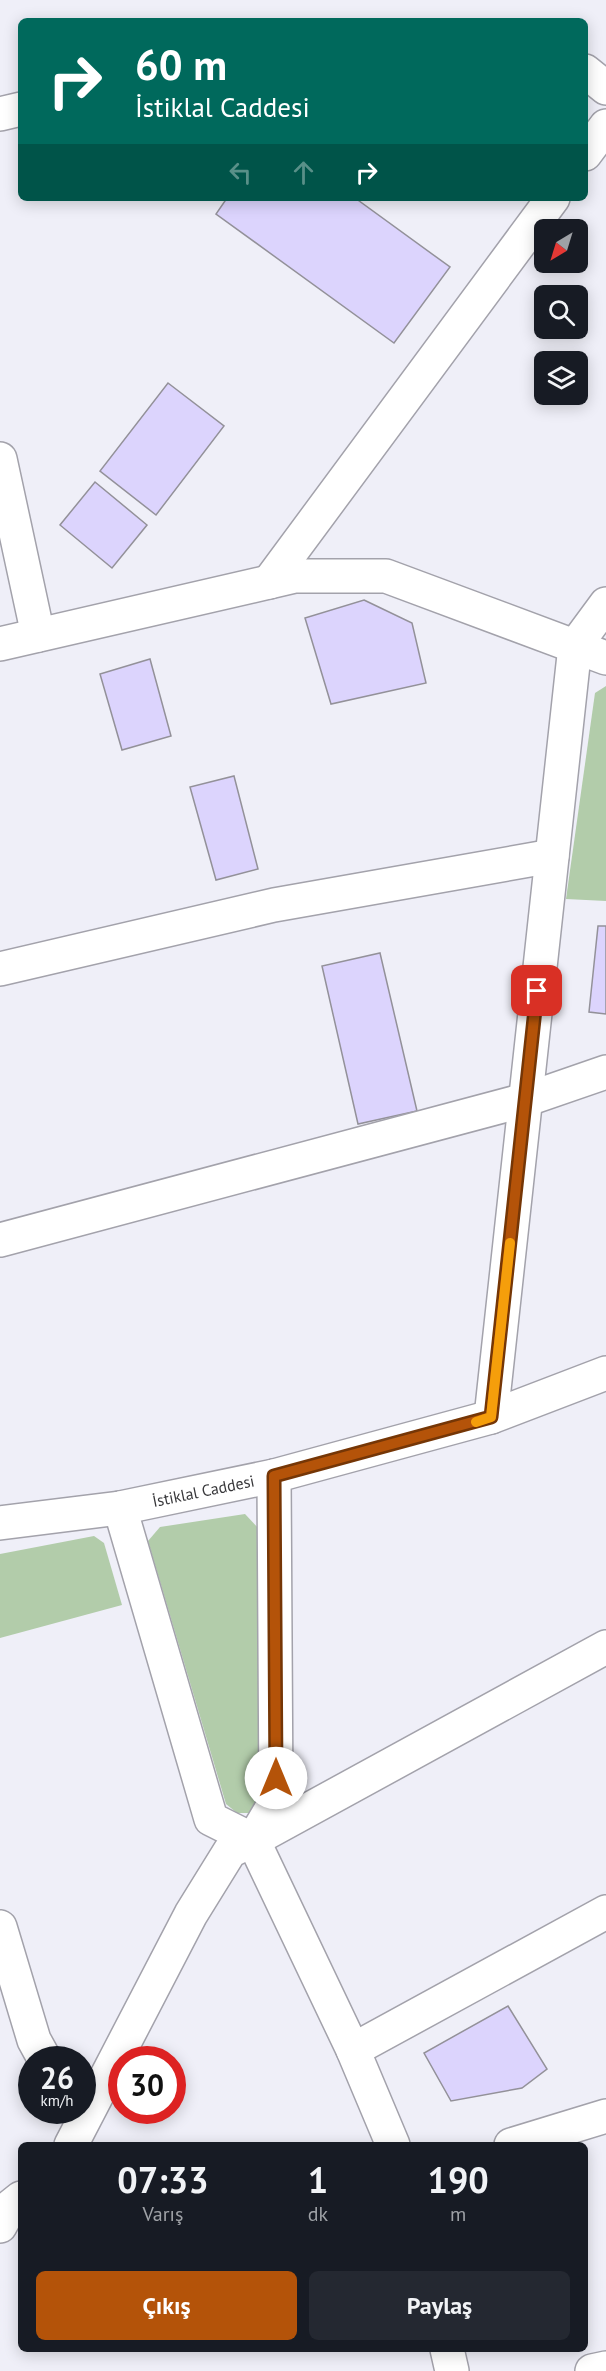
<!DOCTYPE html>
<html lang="tr">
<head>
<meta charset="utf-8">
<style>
	:root { --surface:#171b24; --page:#242831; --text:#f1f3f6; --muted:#9ea1a6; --accent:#b45309 }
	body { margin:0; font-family:"PT Sans",sans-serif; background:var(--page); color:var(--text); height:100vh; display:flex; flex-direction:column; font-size:22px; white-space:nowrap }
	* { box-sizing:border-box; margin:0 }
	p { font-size:20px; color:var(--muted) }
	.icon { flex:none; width:33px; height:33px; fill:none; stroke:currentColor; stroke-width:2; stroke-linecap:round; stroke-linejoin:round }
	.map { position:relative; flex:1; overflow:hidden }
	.drawer { position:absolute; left:18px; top:2142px; width:570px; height:210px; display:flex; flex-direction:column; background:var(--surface); border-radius:9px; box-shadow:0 3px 15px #0003 }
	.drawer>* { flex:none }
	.banner { position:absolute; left:18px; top:18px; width:570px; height:183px; border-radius:9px; box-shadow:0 3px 15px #0003; background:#00695c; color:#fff; overflow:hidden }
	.needle { width:39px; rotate:218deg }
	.tools { position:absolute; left:534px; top:219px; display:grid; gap:12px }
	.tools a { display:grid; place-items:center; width:54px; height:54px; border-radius:9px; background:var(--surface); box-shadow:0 3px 15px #0003; font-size:30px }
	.speed { position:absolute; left:18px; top:2046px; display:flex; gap:12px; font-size:30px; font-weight:700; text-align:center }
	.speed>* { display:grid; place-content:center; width:78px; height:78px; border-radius:50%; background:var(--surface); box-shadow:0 3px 15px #0003; line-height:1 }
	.speed small { font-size:15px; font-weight:400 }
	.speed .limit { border:9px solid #d22; background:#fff; color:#111 }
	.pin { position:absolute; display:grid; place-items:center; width:51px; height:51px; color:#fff; margin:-26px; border-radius:12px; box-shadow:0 3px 9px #0006 }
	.me { position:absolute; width:66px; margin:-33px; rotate:0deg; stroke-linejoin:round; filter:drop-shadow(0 0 4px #0008) }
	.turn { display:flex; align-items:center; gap:21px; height:126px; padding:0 18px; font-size:27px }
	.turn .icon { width:78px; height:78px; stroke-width:2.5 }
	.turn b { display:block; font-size:42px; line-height:51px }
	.lanes { display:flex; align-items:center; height:57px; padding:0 18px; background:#0003; justify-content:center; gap:30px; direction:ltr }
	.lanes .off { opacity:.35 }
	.eta { display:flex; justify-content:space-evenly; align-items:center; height:102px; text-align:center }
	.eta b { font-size:36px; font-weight:600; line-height:42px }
	.cta { display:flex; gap:12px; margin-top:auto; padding:12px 18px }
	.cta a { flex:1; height:69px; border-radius:9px; background:var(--accent); color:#fff; font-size:24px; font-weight:600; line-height:69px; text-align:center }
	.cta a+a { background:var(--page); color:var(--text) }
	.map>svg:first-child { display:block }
	.green { fill:#b2ccaa }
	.building { fill:#dcd4fd; stroke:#939199; stroke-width:1.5 }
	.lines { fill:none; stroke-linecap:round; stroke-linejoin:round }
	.minor-casing { stroke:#a3a2ab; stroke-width:36 }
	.minor { stroke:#fff; stroke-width:33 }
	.route-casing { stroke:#753606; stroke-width:15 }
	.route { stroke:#b45309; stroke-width:10 }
	.slow { stroke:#f59e0b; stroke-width:10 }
	.labels { text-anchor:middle; stroke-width:4.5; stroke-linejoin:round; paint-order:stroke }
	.street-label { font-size:16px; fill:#37373a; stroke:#fdfdff }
</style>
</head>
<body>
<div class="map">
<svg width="606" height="2371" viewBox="0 0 606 2371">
	<rect width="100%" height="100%" fill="#efeff8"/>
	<g class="green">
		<path d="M606 686V901L566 899 595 693Z"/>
		<path d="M245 1514 260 1530V1800L250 1813H237L226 1804 148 1541 160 1527Z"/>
		<path d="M94 1536 104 1543 122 1605 0 1638V1554Z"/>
	</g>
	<g class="building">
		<path d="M227 198H355L450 267 394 343 216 214Z"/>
		<path d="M168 383 224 426 156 515 100 471Z"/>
		<path d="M95 482 147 525 112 568 60 525Z"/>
		<path d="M364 600 412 623 426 683 331 704 305 618Z"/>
		<path d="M150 659 171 736 122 750 100 674Z"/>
		<path d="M234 776 258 869 216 880 190 787Z"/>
		<path d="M598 926H606V1014L589 1012Z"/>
		<path d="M380 953 417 1111 358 1124 322 966Z"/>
		<path d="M508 2006 547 2069 522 2088 451 2101 424 2053Z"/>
	</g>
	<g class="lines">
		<g class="minor-casing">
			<g id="minor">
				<path d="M585 71 606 88"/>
				<path d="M0 114 21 109"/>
				<path d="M585 154 606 126"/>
				<path d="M0 459 38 635"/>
				<path d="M269 582 553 198"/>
				<path d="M0 644 295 576H386L606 658"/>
				<path d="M0 969 274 905 552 856"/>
				<path d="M0 1240 525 1100 606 1072"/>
				<path d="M491 1417 575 646 606 604"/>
				<path d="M120 1508 211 1819 253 1840 353 2050 393 2145"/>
				<path id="s1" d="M0 1523 120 1508 274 1476 491 1417 606 1373"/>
				<path d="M255 1839 606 1647"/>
				<path d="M0 1927 34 2040 45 2060"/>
				<path d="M353 2050 606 1912"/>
				<path d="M71 2145 191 1914 230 1851 253 1840 276 1801 274 1476"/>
				<path d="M511 2145 606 2116"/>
				<path d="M0 2226 11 2206 21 2198"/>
				<path d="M447 2349 452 2371"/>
				<path d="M592 2371 606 2368"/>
			</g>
		</g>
		<use href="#minor" class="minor"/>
	</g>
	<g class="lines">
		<g class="route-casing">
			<path id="route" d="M276 1778 274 1476 491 1417 537 991"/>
		</g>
		<use href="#route" class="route"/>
		<path class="slow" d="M476 1422 491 1417 510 1243"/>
	</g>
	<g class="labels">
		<g class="street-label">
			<text dy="6" stroke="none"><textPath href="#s1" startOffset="206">İstiklal Caddesi</textPath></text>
		</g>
	</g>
</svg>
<div class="tools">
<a><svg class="needle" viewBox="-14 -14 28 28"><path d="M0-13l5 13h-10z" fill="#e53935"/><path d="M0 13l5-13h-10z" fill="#9ea1a6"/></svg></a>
<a><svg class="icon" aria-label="search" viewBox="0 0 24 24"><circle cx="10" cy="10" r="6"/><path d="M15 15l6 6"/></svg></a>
<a><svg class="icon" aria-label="layers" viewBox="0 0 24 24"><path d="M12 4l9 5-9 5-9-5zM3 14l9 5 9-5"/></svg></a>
</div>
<div class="speed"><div>26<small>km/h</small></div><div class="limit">30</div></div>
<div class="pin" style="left:537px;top:991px;background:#d93025"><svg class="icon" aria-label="arrive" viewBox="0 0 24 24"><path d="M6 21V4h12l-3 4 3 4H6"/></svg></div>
<svg class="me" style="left:276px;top:1778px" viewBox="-20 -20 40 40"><circle r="19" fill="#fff"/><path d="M0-13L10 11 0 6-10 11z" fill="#b45309"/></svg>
<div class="banner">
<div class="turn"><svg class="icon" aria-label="right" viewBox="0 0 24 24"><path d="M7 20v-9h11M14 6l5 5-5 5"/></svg><div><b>60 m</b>İstiklal Caddesi</div></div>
<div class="lanes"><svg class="icon off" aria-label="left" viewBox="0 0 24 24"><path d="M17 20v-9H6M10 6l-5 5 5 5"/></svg><svg class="icon off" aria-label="ahead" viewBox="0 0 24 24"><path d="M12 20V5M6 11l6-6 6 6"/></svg><svg class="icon" aria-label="right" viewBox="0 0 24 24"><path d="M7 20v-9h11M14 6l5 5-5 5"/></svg></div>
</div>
<section class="drawer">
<div class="eta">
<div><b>07:33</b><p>Varış</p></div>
<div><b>1</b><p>dk</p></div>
<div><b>190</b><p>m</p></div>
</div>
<div class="cta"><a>Çıkış</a><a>Paylaş</a></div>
</section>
</div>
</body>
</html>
